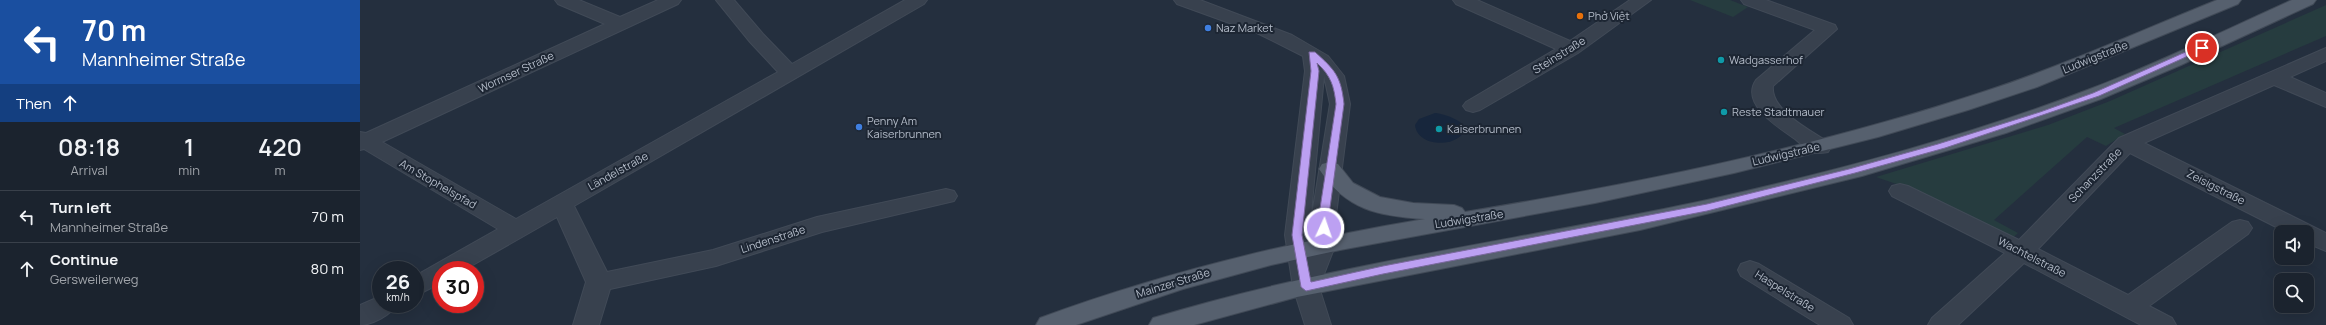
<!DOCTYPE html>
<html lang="en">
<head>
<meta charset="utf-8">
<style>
	:root { --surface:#1b232e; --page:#242b36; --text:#f1f3f6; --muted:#a0a4aa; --line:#39404a }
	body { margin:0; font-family:Manrope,sans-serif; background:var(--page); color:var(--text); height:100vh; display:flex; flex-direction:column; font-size:15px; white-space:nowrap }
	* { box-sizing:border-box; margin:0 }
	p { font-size:13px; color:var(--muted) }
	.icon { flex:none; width:22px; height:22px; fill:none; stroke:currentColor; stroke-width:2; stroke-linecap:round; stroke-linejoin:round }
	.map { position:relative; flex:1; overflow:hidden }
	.drawer { display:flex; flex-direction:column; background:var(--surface); width:360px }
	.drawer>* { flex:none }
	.top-card { background:#1a4fa0; color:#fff; overflow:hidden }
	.buttons { position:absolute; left:1914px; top:225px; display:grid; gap:8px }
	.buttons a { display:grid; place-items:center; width:40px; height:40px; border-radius:8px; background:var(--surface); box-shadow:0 4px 16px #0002,0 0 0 1px var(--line); font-size:20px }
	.speed { position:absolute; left:12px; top:261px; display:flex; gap:8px; font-size:20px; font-weight:700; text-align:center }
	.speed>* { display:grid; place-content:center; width:52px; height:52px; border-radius:50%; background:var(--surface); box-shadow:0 4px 16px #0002,0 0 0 1px var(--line); line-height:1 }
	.speed small { font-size:10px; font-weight:400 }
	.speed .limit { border:6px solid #d22; background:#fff; color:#111 }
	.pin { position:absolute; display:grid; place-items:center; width:34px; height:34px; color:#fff; margin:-17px; border:2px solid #fff; border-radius:50%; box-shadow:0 1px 4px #0007 }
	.me { position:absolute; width:44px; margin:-22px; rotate:3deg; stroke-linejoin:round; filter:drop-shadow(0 0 3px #0008) }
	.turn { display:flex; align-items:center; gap:14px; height:84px; padding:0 16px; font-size:18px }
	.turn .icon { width:52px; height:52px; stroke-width:2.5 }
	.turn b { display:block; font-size:28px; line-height:34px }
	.then { display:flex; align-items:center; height:38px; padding:0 16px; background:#0003; gap:8px; font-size:15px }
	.eta { display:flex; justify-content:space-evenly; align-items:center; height:68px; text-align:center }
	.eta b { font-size:24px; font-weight:600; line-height:28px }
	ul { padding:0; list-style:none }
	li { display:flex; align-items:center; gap:12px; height:52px; padding:0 16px; border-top:1px solid var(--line) }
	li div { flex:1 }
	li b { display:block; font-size:15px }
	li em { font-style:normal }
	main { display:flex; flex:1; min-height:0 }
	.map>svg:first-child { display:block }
	.green { fill:#263c3f }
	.water { fill:#17263c }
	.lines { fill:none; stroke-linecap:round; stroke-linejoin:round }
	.minor-casing { stroke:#414a57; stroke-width:2 }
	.major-casing { stroke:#414a57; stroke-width:2 }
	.minor { fill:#38414e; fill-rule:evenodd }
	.major { fill:#56606e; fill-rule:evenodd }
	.route { fill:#bca0f2; stroke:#7a689d }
	.food-dot { fill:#e8710a; stroke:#1d2633; stroke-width:1.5 }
	.shop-dot { fill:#3f7fe0; stroke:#1d2633; stroke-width:1.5 }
	.culture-dot { fill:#0f9aa8; stroke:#1d2633; stroke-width:1.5 }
	.labels { text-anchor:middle; stroke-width:4; stroke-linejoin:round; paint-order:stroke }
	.poi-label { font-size:11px; fill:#b4bcc9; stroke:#1d2633; text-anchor:start }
	.street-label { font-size:11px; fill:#b4bcc9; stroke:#1d2633 }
</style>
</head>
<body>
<main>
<section class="drawer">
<div class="top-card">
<div class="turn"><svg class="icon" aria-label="left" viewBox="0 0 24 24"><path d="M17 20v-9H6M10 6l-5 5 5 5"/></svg><div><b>70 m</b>Mannheimer Straße</div></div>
<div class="then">Then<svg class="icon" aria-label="ahead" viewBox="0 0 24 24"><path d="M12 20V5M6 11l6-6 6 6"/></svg></div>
</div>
<div class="eta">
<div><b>08:18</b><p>Arrival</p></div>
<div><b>1</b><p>min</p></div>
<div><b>420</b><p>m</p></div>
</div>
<ul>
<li><svg class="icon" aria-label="left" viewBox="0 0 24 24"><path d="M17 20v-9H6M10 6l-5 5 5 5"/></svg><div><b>Turn left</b><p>Mannheimer Straße</p></div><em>70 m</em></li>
<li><svg class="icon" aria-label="ahead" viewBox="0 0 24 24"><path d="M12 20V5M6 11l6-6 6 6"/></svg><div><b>Continue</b><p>Gersweilerweg</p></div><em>80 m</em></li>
</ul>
</section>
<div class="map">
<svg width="1966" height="325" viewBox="0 0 1966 325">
	<rect width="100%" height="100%" fill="#242f3e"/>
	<g class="green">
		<path d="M1330 0H1370L1388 7 1373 17Z"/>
		<path d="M1966 5V36L1754 128 1765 134 1746 146 1727 137 1634 220 1658 233 1648 242 1545 187 1516 177 1688 125 1750 101Z"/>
	</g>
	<path class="water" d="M1075 113C1086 114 1119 125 1098 138 1085 147 1057 144 1055 125L1059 119Z"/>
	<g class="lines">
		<g class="minor-casing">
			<g id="minor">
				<path d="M195 0H219L260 17 298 0H321L318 4 22 142 156 219 418 72 390 42 356 0H374L403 34 432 64 545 0H567L564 4 214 206 247 272 353 250 457 217 586 189 594 191 597 196 594 201 462 232 356 266 250 289 239 325H213L226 282 197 217 104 270H81V283L55 296V276L138 229 4 149 0 150V132L6 133 245 24 198 4Z"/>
				<path d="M814 0H840L932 35 968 56 984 76 990 104 976 215 975 246 959 287 971 325H945L933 287 925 235 945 71 943 56 897 33 817 4ZM964 76 970 104 952 215 951 245 949 235Z"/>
				<path d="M1093 0H1117L1210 41 1270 0H1291L1218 53 1120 110 1113 112 1106 110 1103 106 1106 102 1196 49 1096 4Z"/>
				<path d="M1381 0H1406L1475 25 1477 29 1413 86C1410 110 1450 130 1468 142L1471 147 1468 152C1462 153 1458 154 1452 152 1446 149 1440 143 1435 139 1418 127 1380 104 1396 80L1455 30 1384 4Z"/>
				<path d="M1966 48V61L1930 77 1966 93V107L1914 85 1784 143 1966 233V251L1947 243V232H1926L1770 153 1678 249 1768 295 1872 222 1880 220 1888 222 1892 228 1888 234 1789 306 1812 318 1816 325H1781L1664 263 1598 325H1568L1572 318 1645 253 1532 196 1529 191 1532 186 1540 184 1548 186 1659 240 1759 138Z"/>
				<path d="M1390 261 1399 264 1489 318 1493 325H1460L1381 276 1378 270 1381 264Z"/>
				<path d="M21 296V304H37C31 315 12 325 0 325V305Z"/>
			</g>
		</g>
		<g class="major-casing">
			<g id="major">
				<path d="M1857 0H1881L1878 4 1677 87 1608 110 1518 137 1374 173 1235 203 980 250 911 265 823 289 716 325H676L680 318C805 272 933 241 1065 219 1018 216 986 210 959 169L962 164 970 162 978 164 993 183 1020 197 1053 203 1094 205 1102 208 1105 212C1281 183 1457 147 1626 91 1705 65 1780 31 1857 0Z"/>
				<path d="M1932 0H1956L1953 4 1821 65 1741 99 1646 133 1502 176 1280 230 937 297 834 325H789L793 318C974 263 1162 240 1347 200 1476 171 1606 137 1730 89 1799 63 1865 30 1932 0Z"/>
			</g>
		</g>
		<use href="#minor" class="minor"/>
		<use href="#major" class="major"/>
	</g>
	<path class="route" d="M1839 46 1846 48 1739 96 1585 148 1495 173 1347 211 1023 274 946 291 941 287 932 235 951 71 949 52H955C975 70 981 76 984 104L969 215V228L964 231 959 228V215L976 104C974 86 971 76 957 63L959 71 942 235 951 282 1023 266 1347 204 1489 169 1578 144 1680 112 1733 93Z"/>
	<circle class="food-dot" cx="1220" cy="16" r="4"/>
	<g class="shop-dot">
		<circle cx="848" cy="28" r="4"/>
		<circle cx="499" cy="127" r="4"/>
	</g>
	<g class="culture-dot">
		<circle cx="1361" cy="60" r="4"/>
		<circle cx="1364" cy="112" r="4"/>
		<circle cx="1079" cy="129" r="4"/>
	</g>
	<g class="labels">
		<g class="poi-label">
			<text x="1228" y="20">Phở Việt</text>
			<text x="856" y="32">Naz Market</text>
			<text x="1369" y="64">Wadgasserhof</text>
			<text x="1372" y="116">Reste Stadtmauer</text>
			<text x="507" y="125">Penny Am<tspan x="507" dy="13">Kaiserbrunnen</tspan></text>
			<text x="1087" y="133">Kaiserbrunnen</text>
		</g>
		<g class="street-label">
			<text transform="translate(1199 55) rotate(-32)" y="4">Steinstraße</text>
			<text transform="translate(1735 57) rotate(-22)" y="4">Ludwigstraße</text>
			<text transform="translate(156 72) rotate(-25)" y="4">Wormser Straße</text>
			<text transform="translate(1426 154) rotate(-13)" y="4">Ludwigstraße</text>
			<text transform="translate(258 171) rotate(-29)" y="4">Ländelstraße</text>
			<text transform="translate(1735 175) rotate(-46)" y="4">Schanzstraße</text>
			<text transform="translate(78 184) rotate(30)" y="4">Am Stophelspfad</text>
			<text transform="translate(1856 187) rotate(27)" y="4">Zeisigstraße</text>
			<text transform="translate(1109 219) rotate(-9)" y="4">Ludwigstraße</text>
			<text transform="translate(413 239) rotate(-18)" y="4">Lindenstraße</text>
			<text transform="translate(1672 257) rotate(27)" y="4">Wachtelstraße</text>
			<text transform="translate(813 283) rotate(-17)" y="4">Mainzer Straße</text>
			<text transform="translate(1425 291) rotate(32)" y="4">Haspelstraße</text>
		</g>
	</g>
</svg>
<div class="buttons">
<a><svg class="icon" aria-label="sound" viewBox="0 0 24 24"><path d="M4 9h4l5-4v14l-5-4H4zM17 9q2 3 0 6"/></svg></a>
<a><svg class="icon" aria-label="search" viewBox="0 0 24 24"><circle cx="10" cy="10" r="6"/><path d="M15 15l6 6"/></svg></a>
</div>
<div class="speed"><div>26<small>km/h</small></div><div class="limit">30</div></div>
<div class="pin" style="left:1842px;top:48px;background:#d93025"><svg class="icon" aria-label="arrive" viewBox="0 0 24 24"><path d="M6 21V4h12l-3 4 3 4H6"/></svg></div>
<svg class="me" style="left:964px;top:228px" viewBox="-20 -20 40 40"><circle r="17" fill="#bca0f2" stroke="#fff" stroke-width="3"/><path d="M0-11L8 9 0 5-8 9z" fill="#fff"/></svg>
</div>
</main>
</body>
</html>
